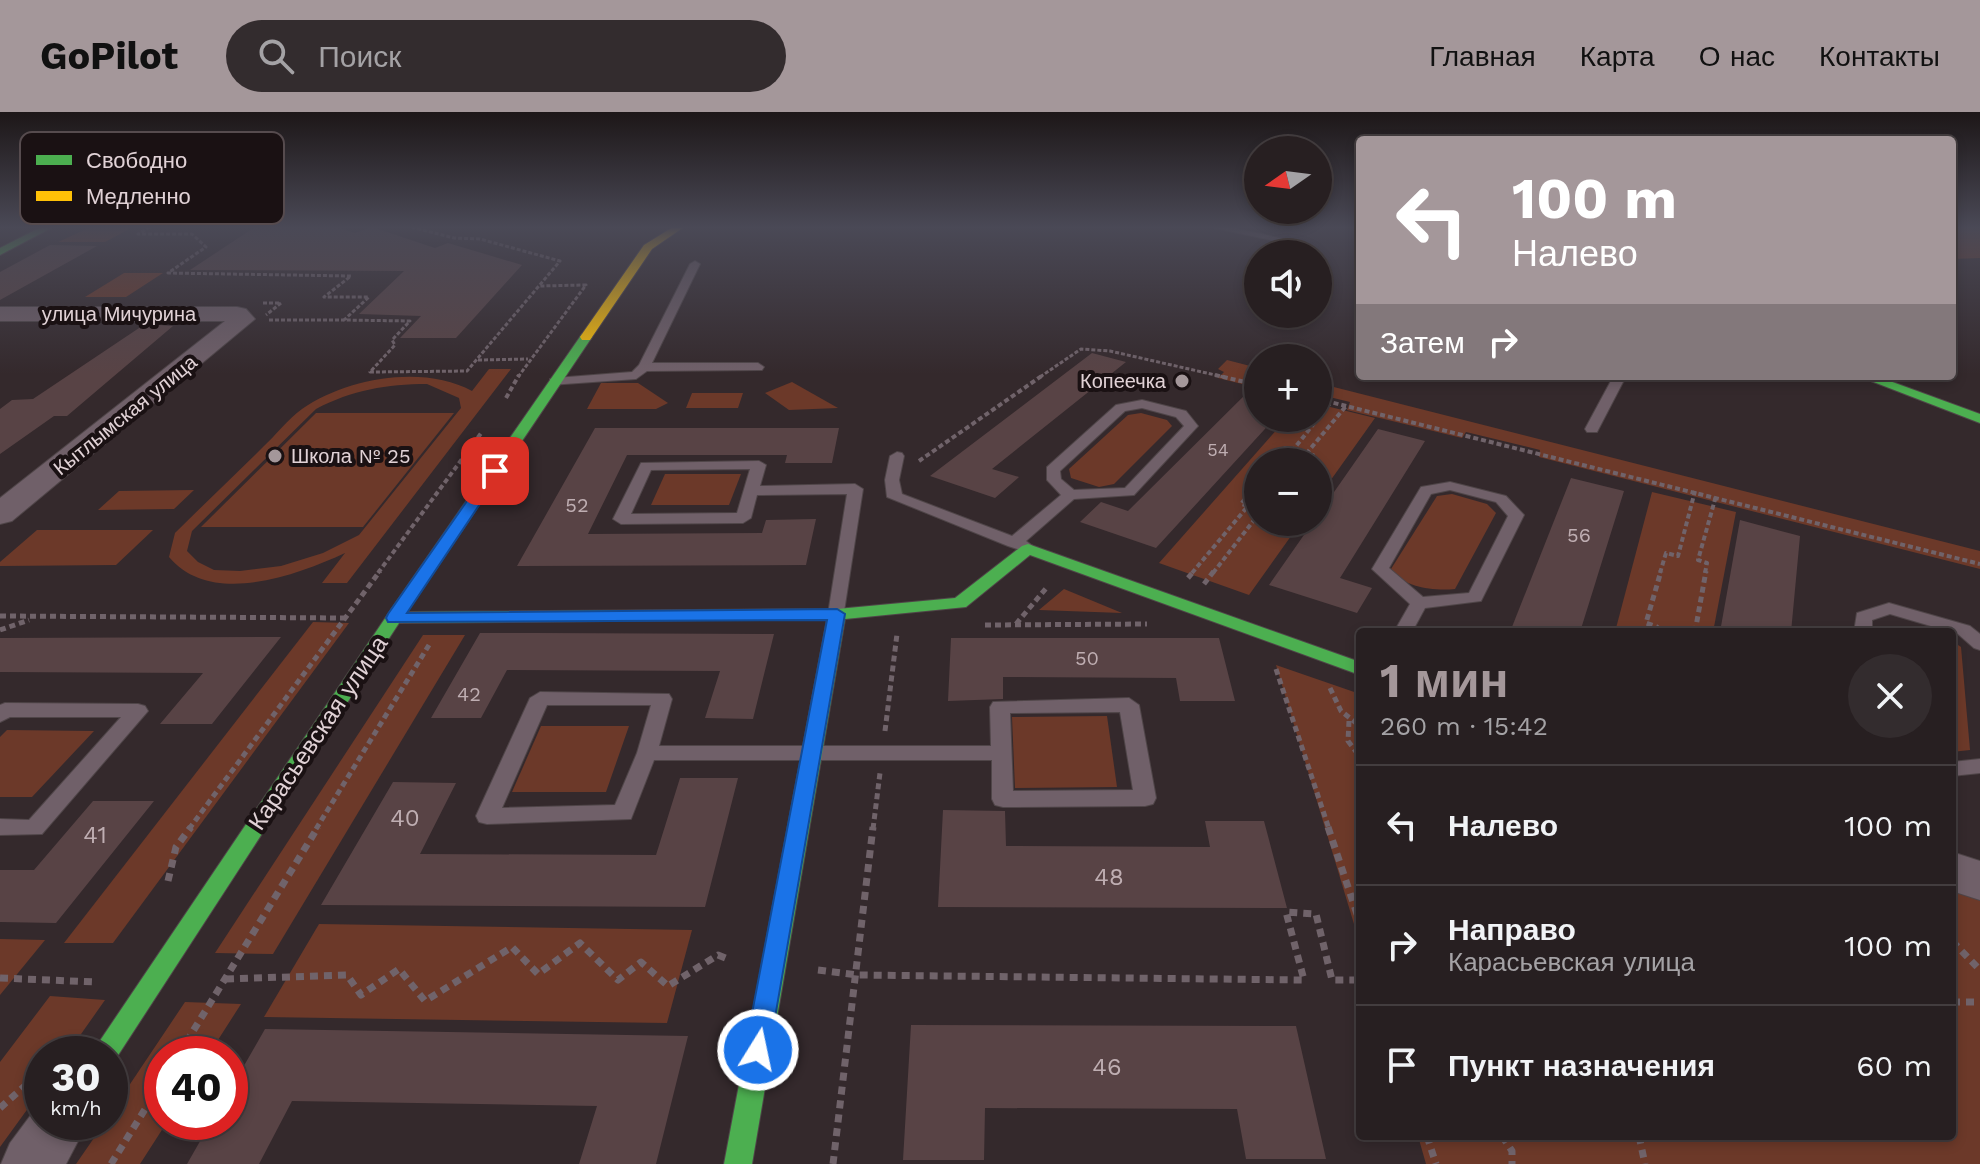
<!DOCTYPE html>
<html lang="ru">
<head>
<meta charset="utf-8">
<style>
	:root { --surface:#271f21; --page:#332c2e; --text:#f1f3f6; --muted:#a4a2a5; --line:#433d3f; --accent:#a4979a }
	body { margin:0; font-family:"Work Sans",sans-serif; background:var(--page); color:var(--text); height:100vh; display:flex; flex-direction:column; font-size:30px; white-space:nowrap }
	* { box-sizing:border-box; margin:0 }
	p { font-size:26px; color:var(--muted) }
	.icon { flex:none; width:44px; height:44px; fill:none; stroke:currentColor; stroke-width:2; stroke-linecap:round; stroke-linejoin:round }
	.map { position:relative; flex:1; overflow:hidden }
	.drawer { position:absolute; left:1356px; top:516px; width:600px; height:512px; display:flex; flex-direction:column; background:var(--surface); border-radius:8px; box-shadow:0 4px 12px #0003,0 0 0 2px var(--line) }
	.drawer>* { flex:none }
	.guide { position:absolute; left:1356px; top:24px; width:600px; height:244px; border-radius:8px; box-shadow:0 4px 12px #0003,0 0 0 2px var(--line); background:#a4979a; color:#fff; overflow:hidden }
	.needle { width:52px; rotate:256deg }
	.fabs { position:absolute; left:1244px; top:24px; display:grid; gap:16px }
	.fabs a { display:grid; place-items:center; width:88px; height:88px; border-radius:50%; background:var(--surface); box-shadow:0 4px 12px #0003,0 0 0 2px var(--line); font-size:40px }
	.speed { position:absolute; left:24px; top:924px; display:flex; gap:16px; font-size:40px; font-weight:700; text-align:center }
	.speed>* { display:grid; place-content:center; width:104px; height:104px; border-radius:50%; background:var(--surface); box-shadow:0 4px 12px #0003,0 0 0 2px var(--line); line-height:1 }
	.speed small { font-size:20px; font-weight:400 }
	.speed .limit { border:12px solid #d22; background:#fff; color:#111 }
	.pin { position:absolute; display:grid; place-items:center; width:68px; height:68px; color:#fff; margin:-34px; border-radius:16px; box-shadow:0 4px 12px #0006 }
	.me { position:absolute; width:88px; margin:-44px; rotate:10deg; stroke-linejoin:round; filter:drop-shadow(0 0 6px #0008) }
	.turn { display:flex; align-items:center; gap:28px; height:168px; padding:0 24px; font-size:36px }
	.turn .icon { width:104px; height:104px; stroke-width:2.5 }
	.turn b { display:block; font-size:56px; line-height:68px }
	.then { display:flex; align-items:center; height:76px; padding:0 24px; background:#0003; gap:16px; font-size:30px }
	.round { display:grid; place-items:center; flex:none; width:84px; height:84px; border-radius:42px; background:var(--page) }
	.overview { display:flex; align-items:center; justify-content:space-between; height:136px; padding:0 24px }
	h1 { font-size:48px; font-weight:700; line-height:60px; color:var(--accent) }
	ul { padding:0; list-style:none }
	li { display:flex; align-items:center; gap:24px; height:120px; padding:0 24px; border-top:2px solid var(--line) }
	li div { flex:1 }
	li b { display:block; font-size:30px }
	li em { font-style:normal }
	header { display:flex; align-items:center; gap:48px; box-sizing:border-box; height:112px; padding:0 40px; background:var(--accent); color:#111 }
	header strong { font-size:38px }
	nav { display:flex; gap:44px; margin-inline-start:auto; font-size:28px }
	.search { width:560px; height:72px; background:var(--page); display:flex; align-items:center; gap:20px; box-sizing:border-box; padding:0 28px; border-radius:44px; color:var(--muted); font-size:30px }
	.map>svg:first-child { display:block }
	.green { fill:#6c3929; fill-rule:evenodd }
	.building { fill:#584345 }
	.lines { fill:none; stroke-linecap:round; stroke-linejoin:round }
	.lane-casing { stroke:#4f4548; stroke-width:2 }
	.street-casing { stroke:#4f4548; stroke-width:2 }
	.fast-casing { stroke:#4f4548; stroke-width:2 }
	.slow-casing { stroke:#4f4548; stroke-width:2 }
	.path-far3 { stroke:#70636a; stroke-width:3; stroke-dasharray:4 2; stroke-linecap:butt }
	.path-far2 { stroke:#70636a; stroke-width:4; stroke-dasharray:5 3; stroke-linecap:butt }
	.path-far1 { stroke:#70636a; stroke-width:5; stroke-dasharray:6 4; stroke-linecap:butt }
	.path { stroke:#70636a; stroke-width:7; stroke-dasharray:8 6; stroke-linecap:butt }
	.lane { fill:#706069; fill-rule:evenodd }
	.street { fill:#706069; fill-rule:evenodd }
	.fast { fill:#4caf50; fill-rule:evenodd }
	.slow { fill:#ffc107; fill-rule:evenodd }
	.route { fill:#1a73e8; stroke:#114b97; stroke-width:2 }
	.poi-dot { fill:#a4979a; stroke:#1a1113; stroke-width:3 }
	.labels { text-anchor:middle; stroke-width:8; stroke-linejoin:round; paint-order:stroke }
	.far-number-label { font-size:18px; fill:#bfaeb2 }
	.far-street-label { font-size:20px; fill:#e1d2d6; stroke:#1a1113 }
	.far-poi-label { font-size:20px; fill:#e1d2d6; stroke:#1a1113; text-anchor:end }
	.number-label { font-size:20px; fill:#bfaeb2 }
	.street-label { font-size:24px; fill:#e1d2d6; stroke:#1a1113 }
	.near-number-label { font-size:24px; fill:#bfaeb2 }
	.key { fill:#1a1113; stroke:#564b4e; stroke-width:2 }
	.key-label { font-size:22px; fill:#e1d2d6 }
</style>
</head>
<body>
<header>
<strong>GoPilot</strong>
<div class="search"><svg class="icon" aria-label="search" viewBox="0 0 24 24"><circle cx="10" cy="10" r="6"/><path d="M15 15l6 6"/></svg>Поиск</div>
<nav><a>Главная</a><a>Карта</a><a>О нас</a><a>Контакты</a></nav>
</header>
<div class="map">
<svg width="1980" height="1052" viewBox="0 0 1980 1052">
	<rect width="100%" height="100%" fill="#34292c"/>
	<g class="green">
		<path d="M91 115H133L105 130H58Z"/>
		<path d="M1952 115H1980V146L1952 147Z"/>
		<path d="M124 161H163L126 185H85Z"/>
		<path d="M1227 248 1258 256V276L1218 266 1224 260 1218 257Z"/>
		<path d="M489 257H511L347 471H322L345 441C295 464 211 495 169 445L175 421C204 392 234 364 263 335 276 323 288 307 302 297 346 266 424 252 472 279ZM427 272 459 286 461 296 359 423 323 441 281 454 240 459 214 458 198 450 187 439 192 419 316 297C352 278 387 272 427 272Z"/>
		<path d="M792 270 838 296 789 298 765 281Z"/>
		<path d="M601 271H638L668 291 656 297H587Z"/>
		<path d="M1318 271 1980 439V457L1539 345 1540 338 1466 320 1462 326 1347 298 1350 290 1321 283 1318 286Z"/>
		<path d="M692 281H743L738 296H686Z"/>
		<path d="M1318 292 1375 306 1318 386V350H1258V410H1301L1249 483 1159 451 1287 306H1318Z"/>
		<path d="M316 301H454L363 415H201Z"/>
		<path d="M1141 301 1167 308 1172 314 1114 372 1099 375 1071 366 1069 357 1128 303Z"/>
		<path d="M665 362H741L729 393H651Z"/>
		<path d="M194 378 174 397 98 398 119 379Z"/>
		<path d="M1652 380 1736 400 1713 520H1615Z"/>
		<path d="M1452 382 1487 392 1496 401 1455 477C1434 479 1404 476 1391 457L1437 384Z"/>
		<path d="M37 418H153L116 453 0 454V450Z"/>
		<path d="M1064 477 1122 501 1039 498Z"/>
		<path d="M313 510 349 511 113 831H64Z"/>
		<path d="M423 523H465L273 842 215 841Z"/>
		<path d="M1952 529 1961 535 1970 638 1952 640Z"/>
		<path d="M1276 553 1360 582V832Z"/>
		<path d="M1107 604 1117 675 1015 676 1012 605Z"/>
		<path d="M541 614H629L606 680H512Z"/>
		<path d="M7 618 94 619 32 685H0V625Z"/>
		<path d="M1952 773 1980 784V1052H1426L1418 1024H1952Z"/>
		<path d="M319 812 692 818 667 911 264 905Z"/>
		<path d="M0 827 45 828 0 883Z"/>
		<path d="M50 884 105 888 67 942H42V977L0 1035V950Z"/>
		<path d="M185 890 241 892 209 942H162V1010H167L140 1052H76L105 1010H110V1002Z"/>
	</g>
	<g class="building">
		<path d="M255 115H337L355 121 372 115 435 136 448 131 522 153 456 226H400L421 204 359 202 404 159 190 158Z"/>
		<path d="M50 133 97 134 0 188V160Z"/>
		<path d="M145 212 173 214 67 304H54L0 342V297L12 288 33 287Z"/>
		<path d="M1092 241 1126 250 992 357 1019 365 995 386 930 364Z"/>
		<path d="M1258 270V306H1275L1156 436 1080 410 1101 390 1128 399Z"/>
		<path d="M595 316H839L832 351H785L787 343H627L588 422 762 421 766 408 816 407 806 453 517 454Z"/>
		<path d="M1378 317 1425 329 1340 466 1372 476 1357 501 1269 473 1313 410H1318V403Z"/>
		<path d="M1571 366 1624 379 1580 520H1510Z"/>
		<path d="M1740 408 1800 424 1791 520H1720Z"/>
		<path d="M480 521H539L774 522 753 607 705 606 720 559 507 558 481 606H431Z"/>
		<path d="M281 525 212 612H160L203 561 0 560V526Z"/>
		<path d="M951 526H1219L1235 589H1180L1176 566 1003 565V587L948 589Z"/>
		<path d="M680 666H738L705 795 321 793 393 670 456 671 420 742 656 743Z"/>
		<path d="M93 689H154L56 811 0 810V758H34Z"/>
		<path d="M943 698 1005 699 1006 734 1210 735 1205 709H1264L1287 796 938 795Z"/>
		<path d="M911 913 1296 914 1326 1047H1246L1237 997 985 996 984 1048H903Z"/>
		<path d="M265 917 688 924 656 1052H579L597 994 292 989 259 1052H187L211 1010H230V978Z"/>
	</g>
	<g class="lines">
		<g class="lane-casing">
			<g id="lane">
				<path d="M1210 115H1229L1304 131 1299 134Z"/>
				<path d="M695 149 700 152 652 251H758L764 255 762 258 647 259 636 267 550 273V267L555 266 632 260 639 253 690 152Z"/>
				<path d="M1632 264 1623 270 1597 320H1587L1585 317 1613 265Z"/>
				<path d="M1142 288 1186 299 1198 314 1134 383 1074 387 1026 429 1034 435 1032 438 1026 440 1008 434 887 385 885 368 890 344 897 340 902 341 904 344 899 368 902 382 1012 424 1061 383 1047 368V355L1116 293ZM1142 296 1176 305 1184 314 1125 376 1074 378 1061 367 1060 359 1125 299Z"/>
				<path d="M759 349 766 353 760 374 855 372 863 377 843 506H831L828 502 847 382 757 383 751 406 743 411 621 412 613 407 641 351ZM750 357 737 401 631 402 651 358Z"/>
				<path d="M1450 370 1506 384 1524 403 1481 489 1425 496 1412 520H1394L1410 492 1372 457 1421 375ZM1450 378 1496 390 1508 404 1469 481 1423 485 1389 456 1431 382Z"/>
				<path d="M1889 491 1970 514 1980 522V538L1974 536 1958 522 1890 502 1872 508V520H1854L1857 501Z"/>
				<path d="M540 580 669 582 672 587 659 634H991L990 595 993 590 1129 586 1139 593 1156 686 1153 692 1145 694 1003 695 995 693 992 687V648H654L631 707 487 712 479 710 476 704 530 586ZM547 593H651L637 641 615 693 502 696ZM1120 600 1133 678 1013 679 1010 601Z"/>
				<path d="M5 591 138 592 145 594 148 599 42 722 0 723V707L29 708 121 605H10L0 610V593Z"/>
				<path d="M1980 647V661L1952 664V650Z"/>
			</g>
		</g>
		<g class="street-casing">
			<g id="street">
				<path d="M0 195H237L246 197 255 207 12 409 0 412V386L225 209H0Z"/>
				<path d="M1952 740 1980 749V788L1952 779Z"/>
				<path d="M42 988V1010H88L66 1052H1L10 1031Z"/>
			</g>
		</g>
		<g class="fast-casing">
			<g id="fast">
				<path d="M41 115H53L0 143V136Z"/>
				<path d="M582 222 592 225 407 500 837 497 955 486 1022 434 1028 432 1360 550V563L1030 443 966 495 845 507 752 1052H724L827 507 399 511 113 951 110 952V942H91L388 502Z"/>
				<path d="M1858 264H1876L1980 302V311Z"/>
			</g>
		</g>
		<g class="slow-casing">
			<path id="slow" d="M673 115H684L652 137 590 228H582L580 225 644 133Z"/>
		</g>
		<g class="path-far3">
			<path d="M150 115 138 122H192L206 135 168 161 351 164 324 185H369L344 208 410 209 392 228 395 233 370 260 467 259 560 149 480 127 454 126 411 115"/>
			<path d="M263 191H281L266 203"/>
			<path d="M269 208H344"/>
			<path d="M478 248 528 247"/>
			<path d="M518 265 586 173 539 174"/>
			<path d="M1040 265 1081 237 1110 239 1224 265"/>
		</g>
		<g class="path-far2">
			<path d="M1215 263 1258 273"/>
			<path d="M506 286 519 263"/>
			<path d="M1318 287 1980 452"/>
			<path d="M919 349 1043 263"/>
			<path d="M1274 350 1285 336 1293 338 1331 290"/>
			<path d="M1308 350 1313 343 1306 342 1346 294"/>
			<path d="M378 461 482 320"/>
			<path d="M1192 461 1248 394 1241 392 1258 370"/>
			<path d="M1213 461 1258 403"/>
			<path d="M1660 461 1666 441 1678 444 1695 379"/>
			<path d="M1705 461 1707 451 1698 448 1716 384"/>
		</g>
		<g class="path-far1">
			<path d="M1188 466 1194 459"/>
			<path d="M1204 472 1214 459"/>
			<path d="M0 504 345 506"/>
			<path d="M1016 512 1048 474"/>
			<path d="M985 513 1147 512"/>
			<path d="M0 518 29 508"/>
			<path d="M1656 520 1657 515 1646 511 1661 459"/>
			<path d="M1695 520 1706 459"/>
			<path d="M1276 557 1329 717"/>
			<path d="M1330 576 1341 599 1360 614"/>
			<path d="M1349 609 1348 629 1360 645"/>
			<path d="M885 619 897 522"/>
			<path d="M189 717 380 459"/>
			<path d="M316 717 429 533"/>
			<path d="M873 717 880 661"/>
		</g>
		<g class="path">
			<path d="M1328 715 1360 811"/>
			<path d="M168 769 176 735 191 715"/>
			<path d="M1952 829 1980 858"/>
			<path d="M818 858 857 863 1304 868 1286 800 1316 802 1332 868H1360"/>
			<path d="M0 866 97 870"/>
			<path d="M226 867 347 863 361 883 399 857 425 889 512 835 538 862 580 831 618 868 641 850 668 874 718 843 730 848"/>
			<path d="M1952 890H1980"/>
			<path d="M179 942 318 715"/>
			<path d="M0 996 42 959"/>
			<path d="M1427 1024 1436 1052"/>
			<path d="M1502 1024 1512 1039V1052"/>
			<path d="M1639 1024 1645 1052"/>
			<path d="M111 1052 162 970"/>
			<path d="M833 1052 873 715"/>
		</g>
		<use href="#lane" class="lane"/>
		<use href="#street" class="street"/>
		<use href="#fast" class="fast"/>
		<use href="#slow" class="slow"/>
	</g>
	<linearGradient id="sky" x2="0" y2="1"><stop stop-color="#1d1718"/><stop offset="0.44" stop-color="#4a4956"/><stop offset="1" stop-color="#4a4956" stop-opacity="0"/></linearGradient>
	<rect width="1980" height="262" fill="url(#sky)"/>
	<path class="route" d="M495 355 502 359 407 501 837 497 845 502 768 946 758 950 749 946 745 938 827 508 388 510 386 506 388 502 490 356Z"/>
	<g class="poi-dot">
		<circle cx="1182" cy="269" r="8"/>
		<circle cx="275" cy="344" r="8"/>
	</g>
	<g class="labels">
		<g class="far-number-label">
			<text x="1218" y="344">54</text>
		</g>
		<g class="far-street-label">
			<text x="119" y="209">улица Мичурина</text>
			<text transform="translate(125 303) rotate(-39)" y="7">Кытлымская улица</text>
		</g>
		<g class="far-poi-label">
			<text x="1166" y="276">Копеечка</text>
			<text x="291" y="351" text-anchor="start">Школа № 25</text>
		</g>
		<g class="number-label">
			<text x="577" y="400">52</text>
			<text x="1579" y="430">56</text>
			<text x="1087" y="553">50</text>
			<text x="469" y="589">42</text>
		</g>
		<g class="street-label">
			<text transform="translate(318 621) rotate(-56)" y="8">Карасьевская улица</text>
		</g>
		<g class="near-number-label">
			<text x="405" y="714">40</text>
			<text x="95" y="731">41</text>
			<text x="1109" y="773">48</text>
			<text x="1107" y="963">46</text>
		</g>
	</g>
	<rect x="20" y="20" width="264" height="92" rx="12" class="key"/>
	<rect x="36" y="43" width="36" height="10" fill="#4caf50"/>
	<rect x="36" y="79" width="36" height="10" fill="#ffc107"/>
	<g class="key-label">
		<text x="86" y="56">Свободно</text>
		<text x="86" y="92">Медленно</text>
	</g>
</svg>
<div class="fabs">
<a><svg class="needle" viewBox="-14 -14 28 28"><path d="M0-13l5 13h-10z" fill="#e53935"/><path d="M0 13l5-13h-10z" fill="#a4a2a5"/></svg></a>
<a><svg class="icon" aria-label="sound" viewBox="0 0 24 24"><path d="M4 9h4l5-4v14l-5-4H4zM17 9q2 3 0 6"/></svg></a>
<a>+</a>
<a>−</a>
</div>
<div class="speed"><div>30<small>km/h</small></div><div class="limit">40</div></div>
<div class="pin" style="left:495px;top:359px;background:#d93025"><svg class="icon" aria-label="arrive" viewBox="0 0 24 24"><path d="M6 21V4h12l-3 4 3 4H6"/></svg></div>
<svg class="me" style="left:758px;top:938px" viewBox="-20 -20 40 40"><circle r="17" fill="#1a73e8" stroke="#fff" stroke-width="3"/><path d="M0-11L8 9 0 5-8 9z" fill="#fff"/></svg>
<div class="guide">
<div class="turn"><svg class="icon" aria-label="left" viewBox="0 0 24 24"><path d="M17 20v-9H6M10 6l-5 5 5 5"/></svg><div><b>100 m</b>Налево</div></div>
<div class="then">Затем<svg class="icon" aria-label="right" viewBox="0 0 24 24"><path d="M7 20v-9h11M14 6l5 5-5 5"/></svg></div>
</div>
<section class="drawer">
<div class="overview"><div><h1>1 мин</h1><p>260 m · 15:42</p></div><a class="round"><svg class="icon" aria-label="close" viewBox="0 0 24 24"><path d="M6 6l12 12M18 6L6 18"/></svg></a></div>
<ul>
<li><svg class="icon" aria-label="left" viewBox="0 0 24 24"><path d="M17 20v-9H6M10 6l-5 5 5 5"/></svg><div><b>Налево</b></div><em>100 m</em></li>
<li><svg class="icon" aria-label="right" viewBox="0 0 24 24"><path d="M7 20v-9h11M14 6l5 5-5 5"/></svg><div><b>Направо</b><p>Карасьевская улица</p></div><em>100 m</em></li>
<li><svg class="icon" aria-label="arrive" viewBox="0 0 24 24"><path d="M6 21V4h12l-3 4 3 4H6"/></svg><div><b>Пункт назначения</b></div><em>60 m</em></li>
</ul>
</section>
</div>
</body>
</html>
